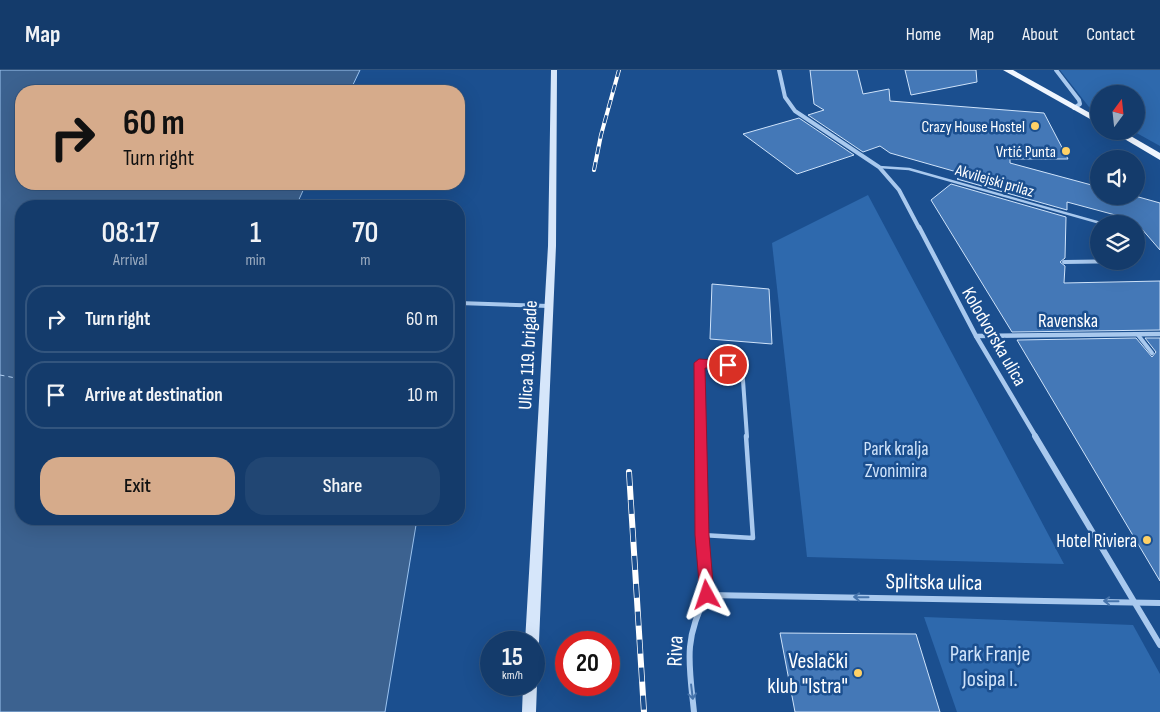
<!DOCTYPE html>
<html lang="en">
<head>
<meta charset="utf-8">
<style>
	:root { --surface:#143b6b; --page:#214673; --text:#f1f3f6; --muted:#9dadc1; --line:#33557e; --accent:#d6ab8b }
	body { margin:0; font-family:"Sofia Sans Condensed",sans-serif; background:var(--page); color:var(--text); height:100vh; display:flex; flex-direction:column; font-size:19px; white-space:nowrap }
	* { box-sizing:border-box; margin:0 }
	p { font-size:16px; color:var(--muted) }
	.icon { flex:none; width:28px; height:28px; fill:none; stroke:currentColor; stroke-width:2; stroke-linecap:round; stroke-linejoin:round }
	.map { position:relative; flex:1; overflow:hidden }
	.drawer { position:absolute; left:15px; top:130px; width:450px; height:325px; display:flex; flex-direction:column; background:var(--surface); border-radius:20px; box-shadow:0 5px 20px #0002,0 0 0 1px var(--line) }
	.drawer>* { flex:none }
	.hud { position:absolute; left:15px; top:15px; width:450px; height:105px; border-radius:20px; box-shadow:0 5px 20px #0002,0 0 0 1px var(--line); background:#d6ab8b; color:#111; overflow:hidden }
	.needle { width:32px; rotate:15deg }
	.fabs { position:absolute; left:1090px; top:15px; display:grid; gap:10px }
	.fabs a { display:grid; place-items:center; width:55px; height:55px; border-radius:50%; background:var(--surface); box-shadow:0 5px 20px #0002,0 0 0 1px var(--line); font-size:25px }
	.speed { position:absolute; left:480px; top:561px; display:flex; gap:10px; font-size:25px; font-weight:700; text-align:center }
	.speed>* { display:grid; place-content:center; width:65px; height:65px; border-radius:50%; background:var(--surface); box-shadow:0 5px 20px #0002,0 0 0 1px var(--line); line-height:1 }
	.speed small { font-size:12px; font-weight:400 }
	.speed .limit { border:8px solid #d22; background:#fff; color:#111 }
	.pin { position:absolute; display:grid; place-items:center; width:42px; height:42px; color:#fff; margin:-21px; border:2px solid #fff; border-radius:50%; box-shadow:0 1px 5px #0007 }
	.me { position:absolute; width:55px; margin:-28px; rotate:355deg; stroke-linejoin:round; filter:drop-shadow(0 0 4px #0008) }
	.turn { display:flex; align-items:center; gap:18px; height:105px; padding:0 25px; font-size:22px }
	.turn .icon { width:65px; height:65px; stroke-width:2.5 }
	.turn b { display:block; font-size:35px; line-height:42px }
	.eta { display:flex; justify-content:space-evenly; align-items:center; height:85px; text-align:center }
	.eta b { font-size:30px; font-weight:600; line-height:35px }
	.cta { display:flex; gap:10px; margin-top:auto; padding:10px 25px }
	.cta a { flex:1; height:58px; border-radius:20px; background:var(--accent); color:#111; font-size:20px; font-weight:600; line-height:58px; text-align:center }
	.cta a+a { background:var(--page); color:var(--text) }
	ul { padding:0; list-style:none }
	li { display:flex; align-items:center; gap:15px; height:68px; margin:0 10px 8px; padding:0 15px; border:2px solid var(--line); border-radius:20px }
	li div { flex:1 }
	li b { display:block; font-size:19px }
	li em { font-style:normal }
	header { display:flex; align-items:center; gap:30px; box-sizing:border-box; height:70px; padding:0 25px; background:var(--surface); border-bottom:1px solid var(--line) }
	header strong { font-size:24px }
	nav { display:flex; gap:28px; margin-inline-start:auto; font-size:18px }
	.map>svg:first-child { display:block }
	.green { fill:#2e69ad }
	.water { fill:#3c6290; stroke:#9cc4f0 }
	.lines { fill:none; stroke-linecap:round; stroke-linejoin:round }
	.ferry { stroke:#b5d3f5; stroke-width:1; stroke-dasharray:4.5 4; stroke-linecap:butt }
	.building { fill:#4478b7; stroke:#cfe3fa }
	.service-far2 { stroke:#a9c9ee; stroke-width:2.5 }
	.service-far1 { stroke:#a9c9ee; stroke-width:4 }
	.service { stroke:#a9c9ee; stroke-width:4.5 }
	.minor-far2 { stroke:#a9c9ee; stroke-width:4 }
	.minor-far1 { stroke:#a9c9ee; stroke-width:4.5 }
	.minor { stroke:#a9c9ee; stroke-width:6 }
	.secondary { fill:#d6e6fa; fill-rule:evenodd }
	.primary { fill:#f0f6ff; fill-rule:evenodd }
	.rail-far1-casing { stroke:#fff; stroke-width:4 }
	.rail-casing { stroke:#fff; stroke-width:6 }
	.rail-far1 { stroke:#1b4f8f; stroke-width:2.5; stroke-dasharray:8; stroke-linecap:butt }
	.rail { stroke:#1b4f8f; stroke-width:4.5; stroke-dasharray:14; stroke-linecap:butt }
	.oneway { stroke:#4674ac }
	.route { fill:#e11d48; stroke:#92132f }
	.poi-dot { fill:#ffd166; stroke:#1b4f8f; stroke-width:2 }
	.labels { text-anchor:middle; stroke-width:5; stroke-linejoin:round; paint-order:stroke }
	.far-poi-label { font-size:16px; fill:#fff; stroke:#1b4f8f; text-anchor:end }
	.far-street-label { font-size:16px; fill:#fff; stroke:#1b4f8f }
	.street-label { font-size:19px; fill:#fff; stroke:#1b4f8f }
	.park-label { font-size:19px; fill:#cfe3fa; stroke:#1b4f8f }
	.poi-label { font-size:19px; fill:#fff; stroke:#1b4f8f; text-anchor:end }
	.near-street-label { font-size:22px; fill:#fff; stroke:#1b4f8f }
	.near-park-label { font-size:22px; fill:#cfe3fa; stroke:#1b4f8f }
	.near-poi-label { font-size:22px; fill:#fff; stroke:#1b4f8f; text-anchor:end }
</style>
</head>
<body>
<header>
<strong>Map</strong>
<nav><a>Home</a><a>Map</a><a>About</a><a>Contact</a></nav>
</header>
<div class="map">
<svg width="1160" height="642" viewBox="0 0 1160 642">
	<rect width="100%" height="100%" fill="#1b4f8f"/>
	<g class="green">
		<path d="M1060 0H1160V76L1133 61H1136V24H1099V43L1089 37Z"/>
		<path d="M868 125 1064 494 807 487 772 173Z"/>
		<path d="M924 547 1133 555 1160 604V642H957Z"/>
	</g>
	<path class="water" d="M0 0H360L350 21H21V114H306L296 136H21V449H417L385 642H0Z"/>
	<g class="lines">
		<path class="ferry" d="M0 305 21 309"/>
	</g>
	<g class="building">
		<path d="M810 0H857L863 24 889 19 890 31 1044 43 1068 89H1010V93L1099 117V126H1135L1160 133V180L1134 150 1067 132V140L957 109 964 104 890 83 880 76 863 82 808 45 824 40 814 34Z"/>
		<path d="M905 0H976L977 12 911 25Z"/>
		<path d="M799 48 854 85 797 104 743 64Z"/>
		<path d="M951 114 1066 147 1065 188 1060 192 1065 196 1064 213 1160 211V260L1012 262 931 130Z"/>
		<path d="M712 214 769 219 772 274 710 269Z"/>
		<path d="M1136 268 1152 287 1156 282 1145 268H1160V511L1017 270Z"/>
		<path d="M780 563 916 564 940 642H795Z"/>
	</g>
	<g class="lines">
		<path class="service-far2" d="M879 97 909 99 1104 154"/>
		<g class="service-far1">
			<path d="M1064 192 1129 191"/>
			<path d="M459 233 549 236"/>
			<path d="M1138 265 1152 283"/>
			<path d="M700 367 699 293 742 296 747 367"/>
		</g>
		<g class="service">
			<path d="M700 366 702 465"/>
			<path d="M702 465 753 468 746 366"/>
			<path d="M702 465 707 525"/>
		</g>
		<g class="minor-far2">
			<path d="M779 0 785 27 795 41 879 97 899 120 919 158"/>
			<path d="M1056 0 1079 30 1080 34 1074 38"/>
		</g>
		<g class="minor-far1">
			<path d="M919 157 976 266 1036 367"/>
			<path d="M976 266 1160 264"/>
		</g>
		<g class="minor">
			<path d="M1035 366 1160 575"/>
			<path d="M694 642C689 594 683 569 707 525L1160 533"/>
		</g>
		<g class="secondary">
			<path d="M551 0H557L556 176 539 572 537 577 534 578V572H525L548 176Z"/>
			<path d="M534 610 537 615 536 642H522L523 615H534Z"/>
		</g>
		<g class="primary">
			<path d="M1003 0H1013L1099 48V54Z"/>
			<path d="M1111 61H1122L1160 83V90Z"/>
		</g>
		<g class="rail-far1-casing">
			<path id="rail-far1" d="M594 100 601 65 619 0"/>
		</g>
		<g class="rail-casing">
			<path id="rail" d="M629 402 644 642"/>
		</g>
		<use href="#rail-far1" class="rail-far1"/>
		<use href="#rail" class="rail"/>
	</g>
	<defs><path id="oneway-shaft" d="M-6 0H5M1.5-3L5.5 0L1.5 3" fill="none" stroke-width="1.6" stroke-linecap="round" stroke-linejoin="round" transform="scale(1.25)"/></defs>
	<g class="oneway">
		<use href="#oneway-shaft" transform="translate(861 527) rotate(-179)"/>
		<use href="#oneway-shaft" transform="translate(1111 531) rotate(-179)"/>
		<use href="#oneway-shaft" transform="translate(692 622) rotate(83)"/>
	</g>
	<path class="route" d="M699 289 728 291 733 295 728 299 705 298 709 465 714 525 712 530 707 531 702 530 700 525 695 465 694 293Z"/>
	<g class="poi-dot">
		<circle cx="1035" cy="56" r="5"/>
		<circle cx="1066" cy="81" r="5"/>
		<circle cx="1147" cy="470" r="5"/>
		<circle cx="858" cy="603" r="5"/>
	</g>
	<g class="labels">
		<g class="far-poi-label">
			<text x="1025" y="62">Crazy House Hostel</text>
			<text x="1056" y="87">Vrtić Punta</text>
		</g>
		<g class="far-street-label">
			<text transform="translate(995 110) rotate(16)" y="6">Akvilejski prilaz</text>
		</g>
		<g class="street-label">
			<text x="1068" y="257">Ravenska</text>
			<text transform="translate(995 266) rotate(60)" y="7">Kolodvorska ulica</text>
			<text transform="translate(527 285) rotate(-87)" y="7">Ulica 119. brigade</text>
		</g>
		<g class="park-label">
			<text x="896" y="385">Park kralja<tspan x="896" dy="22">Zvonimira</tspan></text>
		</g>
		<g class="poi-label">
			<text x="1137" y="477">Hotel Riviera</text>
		</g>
		<g class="near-street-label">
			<text transform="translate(934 511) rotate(1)" y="8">Splitska ulica</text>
			<text transform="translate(674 581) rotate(-88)" y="8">Riva</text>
		</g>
		<g class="near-park-label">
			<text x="990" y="591">Park Franje<tspan x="990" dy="25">Josipa I.</tspan></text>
		</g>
		<g class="near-poi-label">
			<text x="848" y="598">Veslački<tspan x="848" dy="25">klub "Istra"</tspan></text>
		</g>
	</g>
</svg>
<div class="fabs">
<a><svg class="needle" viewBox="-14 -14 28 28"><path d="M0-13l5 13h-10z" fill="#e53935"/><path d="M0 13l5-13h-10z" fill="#9dadc1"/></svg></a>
<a><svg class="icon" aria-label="sound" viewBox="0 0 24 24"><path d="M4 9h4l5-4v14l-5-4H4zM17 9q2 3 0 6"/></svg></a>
<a><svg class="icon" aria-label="layers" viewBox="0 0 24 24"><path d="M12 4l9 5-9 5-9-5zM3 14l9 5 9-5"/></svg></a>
</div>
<div class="speed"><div>15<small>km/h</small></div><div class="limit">20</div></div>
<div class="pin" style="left:728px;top:295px;background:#d93025"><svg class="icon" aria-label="arrive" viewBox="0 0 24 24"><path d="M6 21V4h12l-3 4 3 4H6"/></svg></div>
<svg class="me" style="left:707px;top:525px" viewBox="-20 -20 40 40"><path d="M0-17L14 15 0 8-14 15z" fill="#e11d48" stroke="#fff" stroke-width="4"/></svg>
<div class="hud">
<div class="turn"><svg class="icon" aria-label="right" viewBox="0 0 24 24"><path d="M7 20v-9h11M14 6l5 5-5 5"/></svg><div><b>60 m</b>Turn right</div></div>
</div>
<section class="drawer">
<div class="eta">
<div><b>08:17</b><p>Arrival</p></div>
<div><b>1</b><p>min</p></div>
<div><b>70</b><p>m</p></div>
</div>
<ul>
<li><svg class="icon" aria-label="right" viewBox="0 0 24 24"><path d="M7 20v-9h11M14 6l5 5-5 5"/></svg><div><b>Turn right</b></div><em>60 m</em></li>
<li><svg class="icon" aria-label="arrive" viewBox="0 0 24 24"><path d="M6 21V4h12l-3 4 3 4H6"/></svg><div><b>Arrive at destination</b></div><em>10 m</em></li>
</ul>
<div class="cta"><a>Exit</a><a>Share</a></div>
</section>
</div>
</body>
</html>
